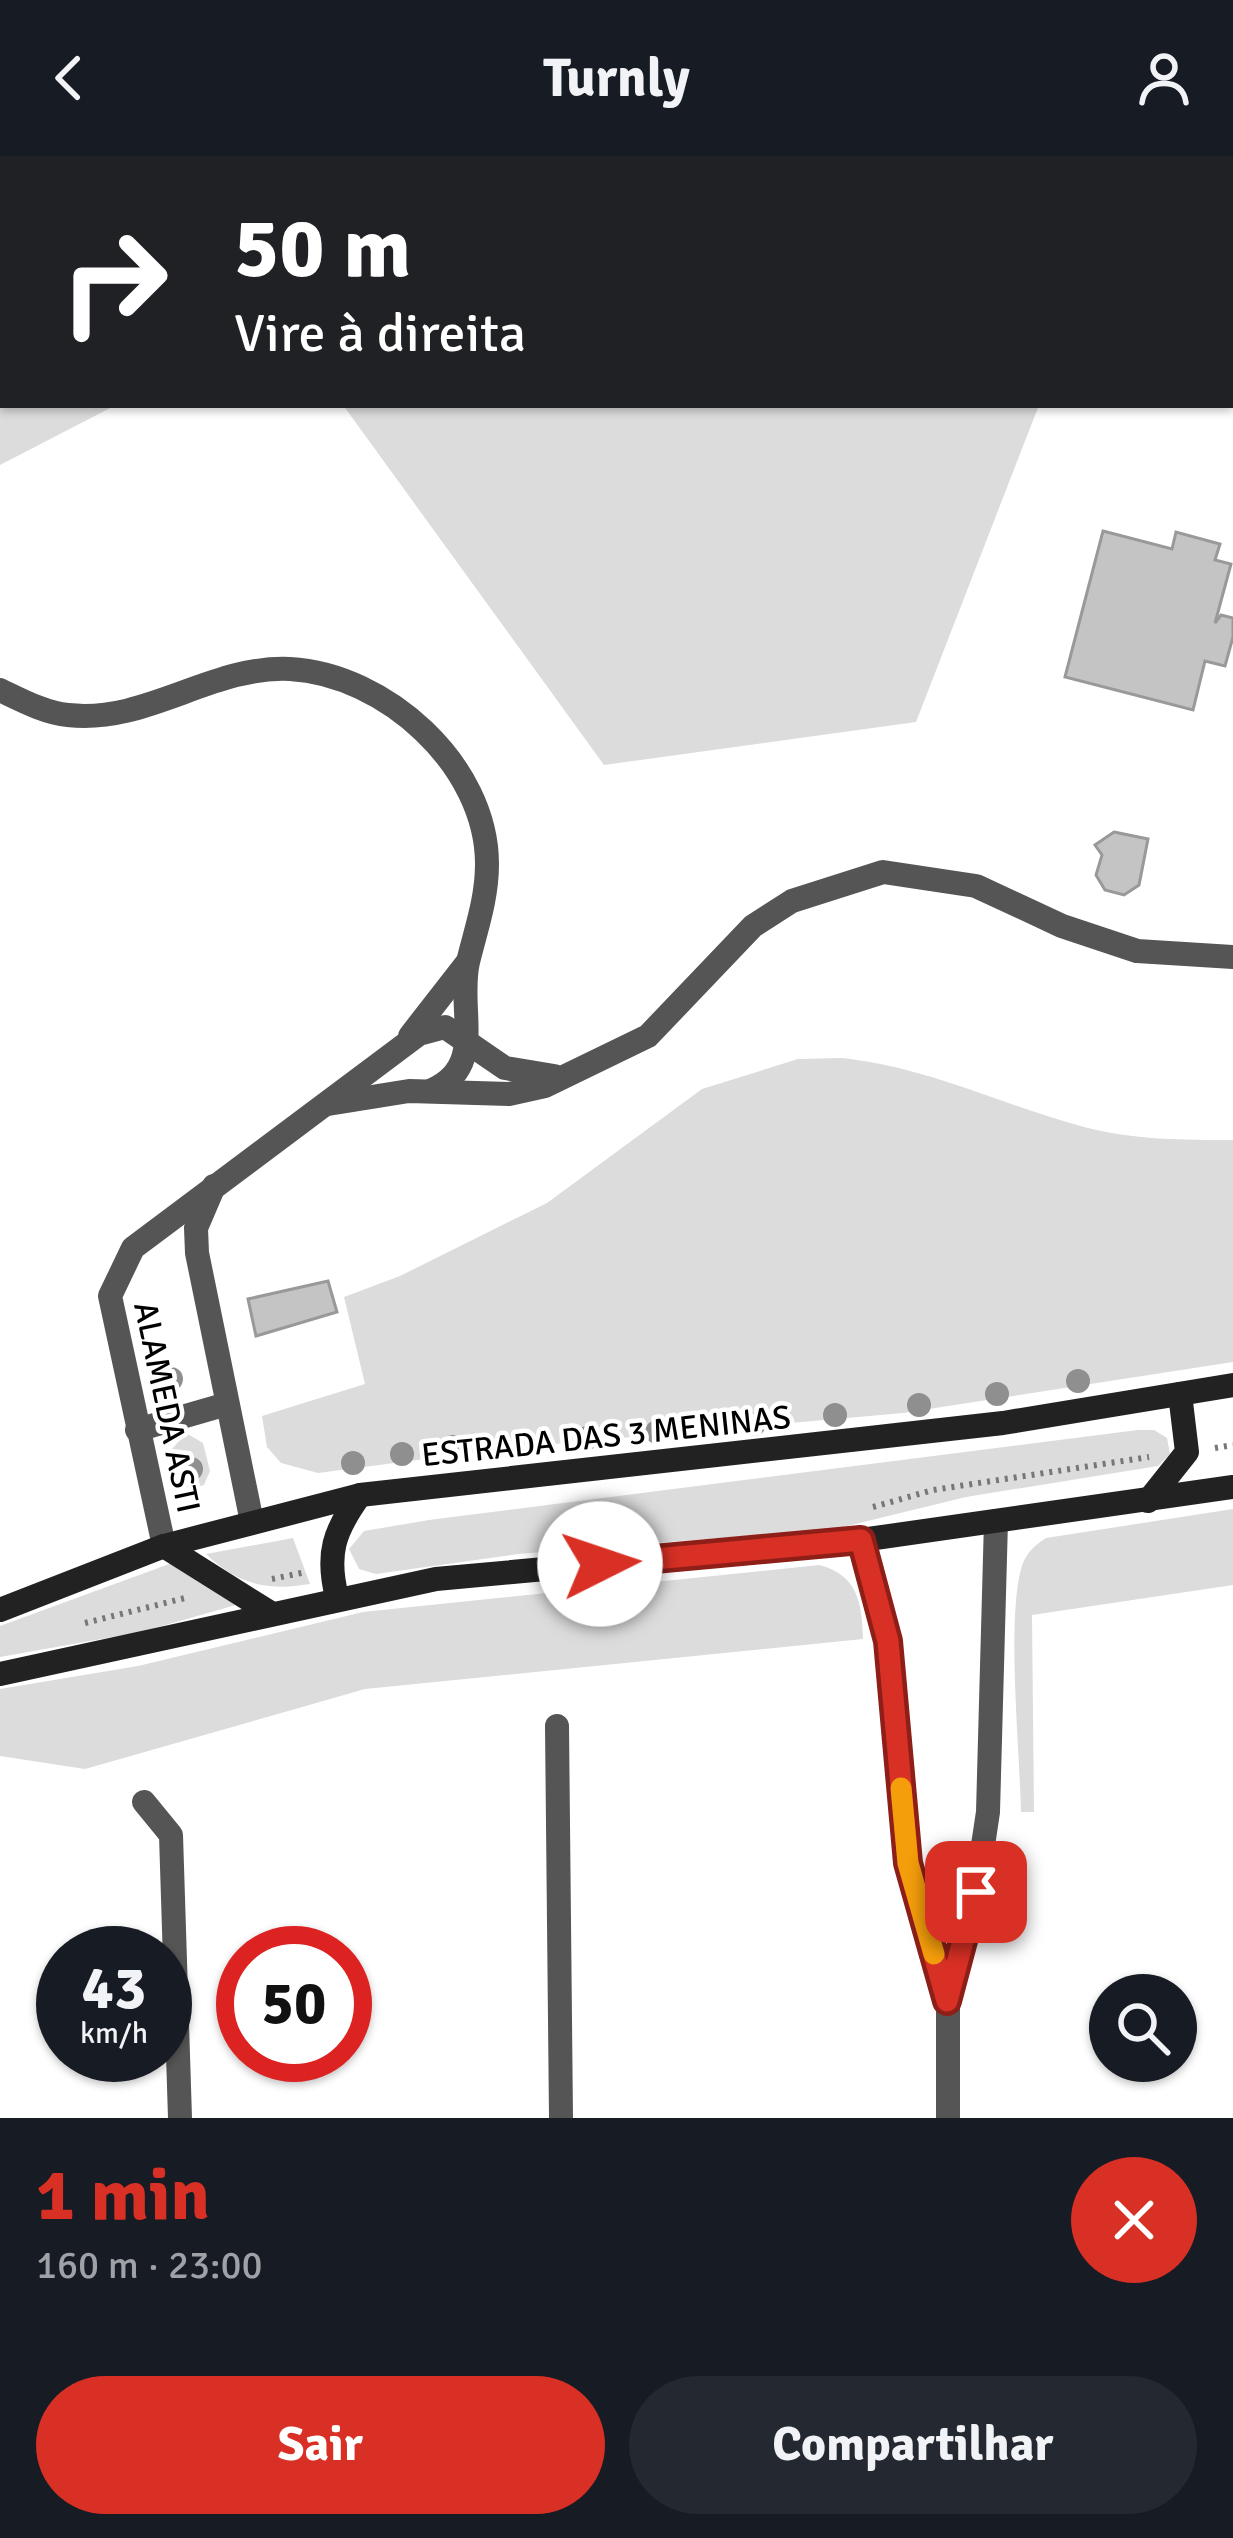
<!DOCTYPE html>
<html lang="pt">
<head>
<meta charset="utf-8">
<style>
	:root { --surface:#171b24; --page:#242831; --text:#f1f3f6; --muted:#9ea1a6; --accent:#d93025 }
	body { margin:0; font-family:Signika,sans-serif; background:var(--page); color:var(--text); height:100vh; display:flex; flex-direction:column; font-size:45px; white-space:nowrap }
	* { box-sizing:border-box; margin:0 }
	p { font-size:39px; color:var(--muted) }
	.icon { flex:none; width:66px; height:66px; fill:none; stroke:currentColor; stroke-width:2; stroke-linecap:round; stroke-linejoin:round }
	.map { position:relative; height:1962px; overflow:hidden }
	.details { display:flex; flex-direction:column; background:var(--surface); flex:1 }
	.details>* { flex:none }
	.hud { position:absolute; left:0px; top:0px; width:1233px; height:252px; box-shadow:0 3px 9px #0004; background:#202124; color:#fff; overflow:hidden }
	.buttons { position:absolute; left:1089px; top:1818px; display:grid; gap:24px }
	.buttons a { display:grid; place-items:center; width:108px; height:108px; border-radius:50%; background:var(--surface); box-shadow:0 3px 9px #0004; font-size:60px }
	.speed { position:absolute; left:36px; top:1770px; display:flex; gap:24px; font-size:60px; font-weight:700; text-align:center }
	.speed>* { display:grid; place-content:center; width:156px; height:156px; border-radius:50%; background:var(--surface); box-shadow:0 3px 9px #0004; line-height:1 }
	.speed small { font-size:30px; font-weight:400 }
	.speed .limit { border:18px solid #d22; background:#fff; color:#111 }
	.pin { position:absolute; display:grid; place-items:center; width:102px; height:102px; color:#fff; margin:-51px; border-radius:24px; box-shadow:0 6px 18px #0006 }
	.me { position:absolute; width:132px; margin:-66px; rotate:86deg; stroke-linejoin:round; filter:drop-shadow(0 0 9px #0008) }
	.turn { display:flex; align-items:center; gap:42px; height:252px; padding:0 36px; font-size:54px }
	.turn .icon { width:156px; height:156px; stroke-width:2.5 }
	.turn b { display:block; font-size:84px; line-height:102px }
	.round { display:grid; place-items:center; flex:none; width:126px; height:126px; border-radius:63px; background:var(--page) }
	.headline { display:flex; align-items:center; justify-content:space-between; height:204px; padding:0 36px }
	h1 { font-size:72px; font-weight:800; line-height:90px; color:var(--accent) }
	.action { display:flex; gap:24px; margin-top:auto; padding:24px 36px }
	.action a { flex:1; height:138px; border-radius:72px; background:var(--accent); color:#fff; font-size:48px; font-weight:800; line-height:138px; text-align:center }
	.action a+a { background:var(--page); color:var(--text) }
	header { display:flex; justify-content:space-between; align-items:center; height:156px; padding:0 36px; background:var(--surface); font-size:54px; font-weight:800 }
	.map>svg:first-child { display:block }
	.green { fill:#dcdcdc }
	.building { fill:#c4c4c4; stroke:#999; stroke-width:3 }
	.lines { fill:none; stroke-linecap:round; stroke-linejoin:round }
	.path { stroke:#777; stroke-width:6; stroke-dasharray:3 6; stroke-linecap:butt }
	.street { stroke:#555; stroke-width:24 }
	.secondary { stroke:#222; stroke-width:24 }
	.tree { fill:#8f8f8f }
	.route-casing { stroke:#8d1f18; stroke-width:30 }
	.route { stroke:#d93025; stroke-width:21 }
	.slow { stroke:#f59e0b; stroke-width:21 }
	.labels { text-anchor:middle; stroke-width:9; stroke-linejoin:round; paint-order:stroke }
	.street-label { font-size:33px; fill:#000; stroke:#fff }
</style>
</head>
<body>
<header><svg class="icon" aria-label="back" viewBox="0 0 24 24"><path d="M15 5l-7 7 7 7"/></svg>Turnly<svg class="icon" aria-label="person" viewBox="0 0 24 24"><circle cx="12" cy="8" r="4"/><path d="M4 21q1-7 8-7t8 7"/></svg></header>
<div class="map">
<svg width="1233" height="1962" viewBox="0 0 1233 1962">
	<rect width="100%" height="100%" fill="#fff"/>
	<g class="green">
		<path d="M0 0H1233V44L1230 3H3V249H116L0 309Z"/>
		<path d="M343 249H1039L916 566 604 609Z"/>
		<path d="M842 902C928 911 1002 949 1084 971 1133 984 1183 984 1233 984V1206L903 1257 509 1292 318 1317 281 1307 267 1291 262 1260 365 1228 344 1141 400 1120 547 1047 702 933 798 903Z"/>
		<path d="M1138 1274H1154L1167 1282 1170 1298 1158 1310 966 1341 835 1373 518 1398 376 1418 359 1413 349 1393 364 1375 429 1364Z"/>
		<path d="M186 1277 203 1287 210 1315 204 1329 190 1333 178 1324 172 1293Z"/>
		<path d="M1233 1353V1429L1032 1459 1034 1656H1021C1020 1597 1006 1460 1022 1410 1026 1397 1035 1389 1046 1382Z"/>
		<path d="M293 1382 310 1428C268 1435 238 1429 206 1398Z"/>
		<path d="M180 1404 236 1449 141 1476 0 1501V1470Z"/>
		<path d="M819 1409C858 1419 862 1447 863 1483L365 1533 85 1613 0 1600V1533L138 1510 363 1456Z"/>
	</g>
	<g class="building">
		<path d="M1103 375 1172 393 1176 376 1220 388 1215 404 1231 408 1215 467 1221 459 1233 462V481L1225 510 1205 505 1193 554 1065 521Z"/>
		<path d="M1114 676 1148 683 1139 729 1124 739 1105 734 1096 719 1102 699 1095 689Z"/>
		<path d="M328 1125 337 1156 256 1180 248 1143Z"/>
	</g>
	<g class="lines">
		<g class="path">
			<path d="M1215 1292 1233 1289"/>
			<path d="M873 1351 933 1334 1149 1301"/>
			<path d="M272 1423 306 1416"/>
			<path d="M85 1467 189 1441"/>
		</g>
		<g class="street">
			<path d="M0 534C21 544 45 557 68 559 147 568 212 509 290 513 385 518 487 609 487 708 487 743 476 773 468 806 457 853 487 911 432 934"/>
			<path d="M410 880 466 808"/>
			<path d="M328 948 409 935 509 938 545 930 648 880 753 770 792 745 883 716 976 730 1062 770 1137 795 1233 801"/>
			<path d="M214 1030 196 1072 197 1097 252 1366"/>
			<path d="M137 1274 227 1248"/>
			<path d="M861 1384 888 1485 907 1707 947 1843"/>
			<path d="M164 1390 110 1140 133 1092 419 878 445 871 505 912 554 920"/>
			<path d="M557 1570 561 1962"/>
			<path d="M144 1646 171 1679 180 1962"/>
			<path d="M948 1962V1845L976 1736 988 1656 996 1365"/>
		</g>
		<g class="secondary">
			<path d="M1148 1345 1187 1296 1180 1238"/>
			<path d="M164 1390 269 1456"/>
			<path d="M337 1441C326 1398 334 1375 360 1339"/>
			<path d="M0 1454 164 1390 360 1339 1003 1267 1233 1229"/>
			<path d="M0 1518 436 1423 861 1384 1233 1331"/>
		</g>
	</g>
	<g class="tree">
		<circle cx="171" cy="1223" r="12"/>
		<circle cx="1078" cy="1225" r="12"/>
		<circle cx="997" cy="1238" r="12"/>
		<circle cx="919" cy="1249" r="12"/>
		<circle cx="835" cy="1259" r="12"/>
		<circle cx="754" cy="1268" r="12"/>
		<circle cx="657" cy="1276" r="12"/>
		<circle cx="587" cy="1282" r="12"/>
		<circle cx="452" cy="1291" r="12"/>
		<circle cx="402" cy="1298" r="12"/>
		<circle cx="353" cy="1307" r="12"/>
		<circle cx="191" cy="1313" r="12"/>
	</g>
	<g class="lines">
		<g class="route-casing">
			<path id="route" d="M600 1408 861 1384 888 1485 908 1707 947 1845 976 1736"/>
		</g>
		<use href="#route" class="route"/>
		<path class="slow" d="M901 1632 908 1707 934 1798"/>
	</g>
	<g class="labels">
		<g class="street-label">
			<text transform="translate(168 1251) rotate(78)" y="12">ALAMEDA ASTI</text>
			<text transform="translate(606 1279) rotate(-6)" y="12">ESTRADA DAS 3 MENINAS</text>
		</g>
	</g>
</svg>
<div class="buttons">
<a><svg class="icon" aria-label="search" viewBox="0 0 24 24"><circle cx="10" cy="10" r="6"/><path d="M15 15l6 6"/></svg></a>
</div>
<div class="speed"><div>43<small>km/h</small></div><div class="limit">50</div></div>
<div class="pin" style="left:976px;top:1736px;background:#d93025"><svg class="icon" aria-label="arrive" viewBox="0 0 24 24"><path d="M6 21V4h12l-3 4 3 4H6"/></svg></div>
<svg class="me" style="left:600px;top:1408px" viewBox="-20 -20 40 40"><circle r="19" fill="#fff"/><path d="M0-13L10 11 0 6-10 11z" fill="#d93025"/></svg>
<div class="hud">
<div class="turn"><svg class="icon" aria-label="right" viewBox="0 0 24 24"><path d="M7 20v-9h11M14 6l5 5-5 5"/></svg><div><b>50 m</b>Vire à direita</div></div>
</div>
</div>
<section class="details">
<div class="headline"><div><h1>1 min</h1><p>160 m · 23:00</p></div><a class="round" style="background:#d93025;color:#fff"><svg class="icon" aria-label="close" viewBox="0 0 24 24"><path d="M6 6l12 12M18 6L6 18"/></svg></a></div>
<div class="action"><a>Sair</a><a>Compartilhar</a></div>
</section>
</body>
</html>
